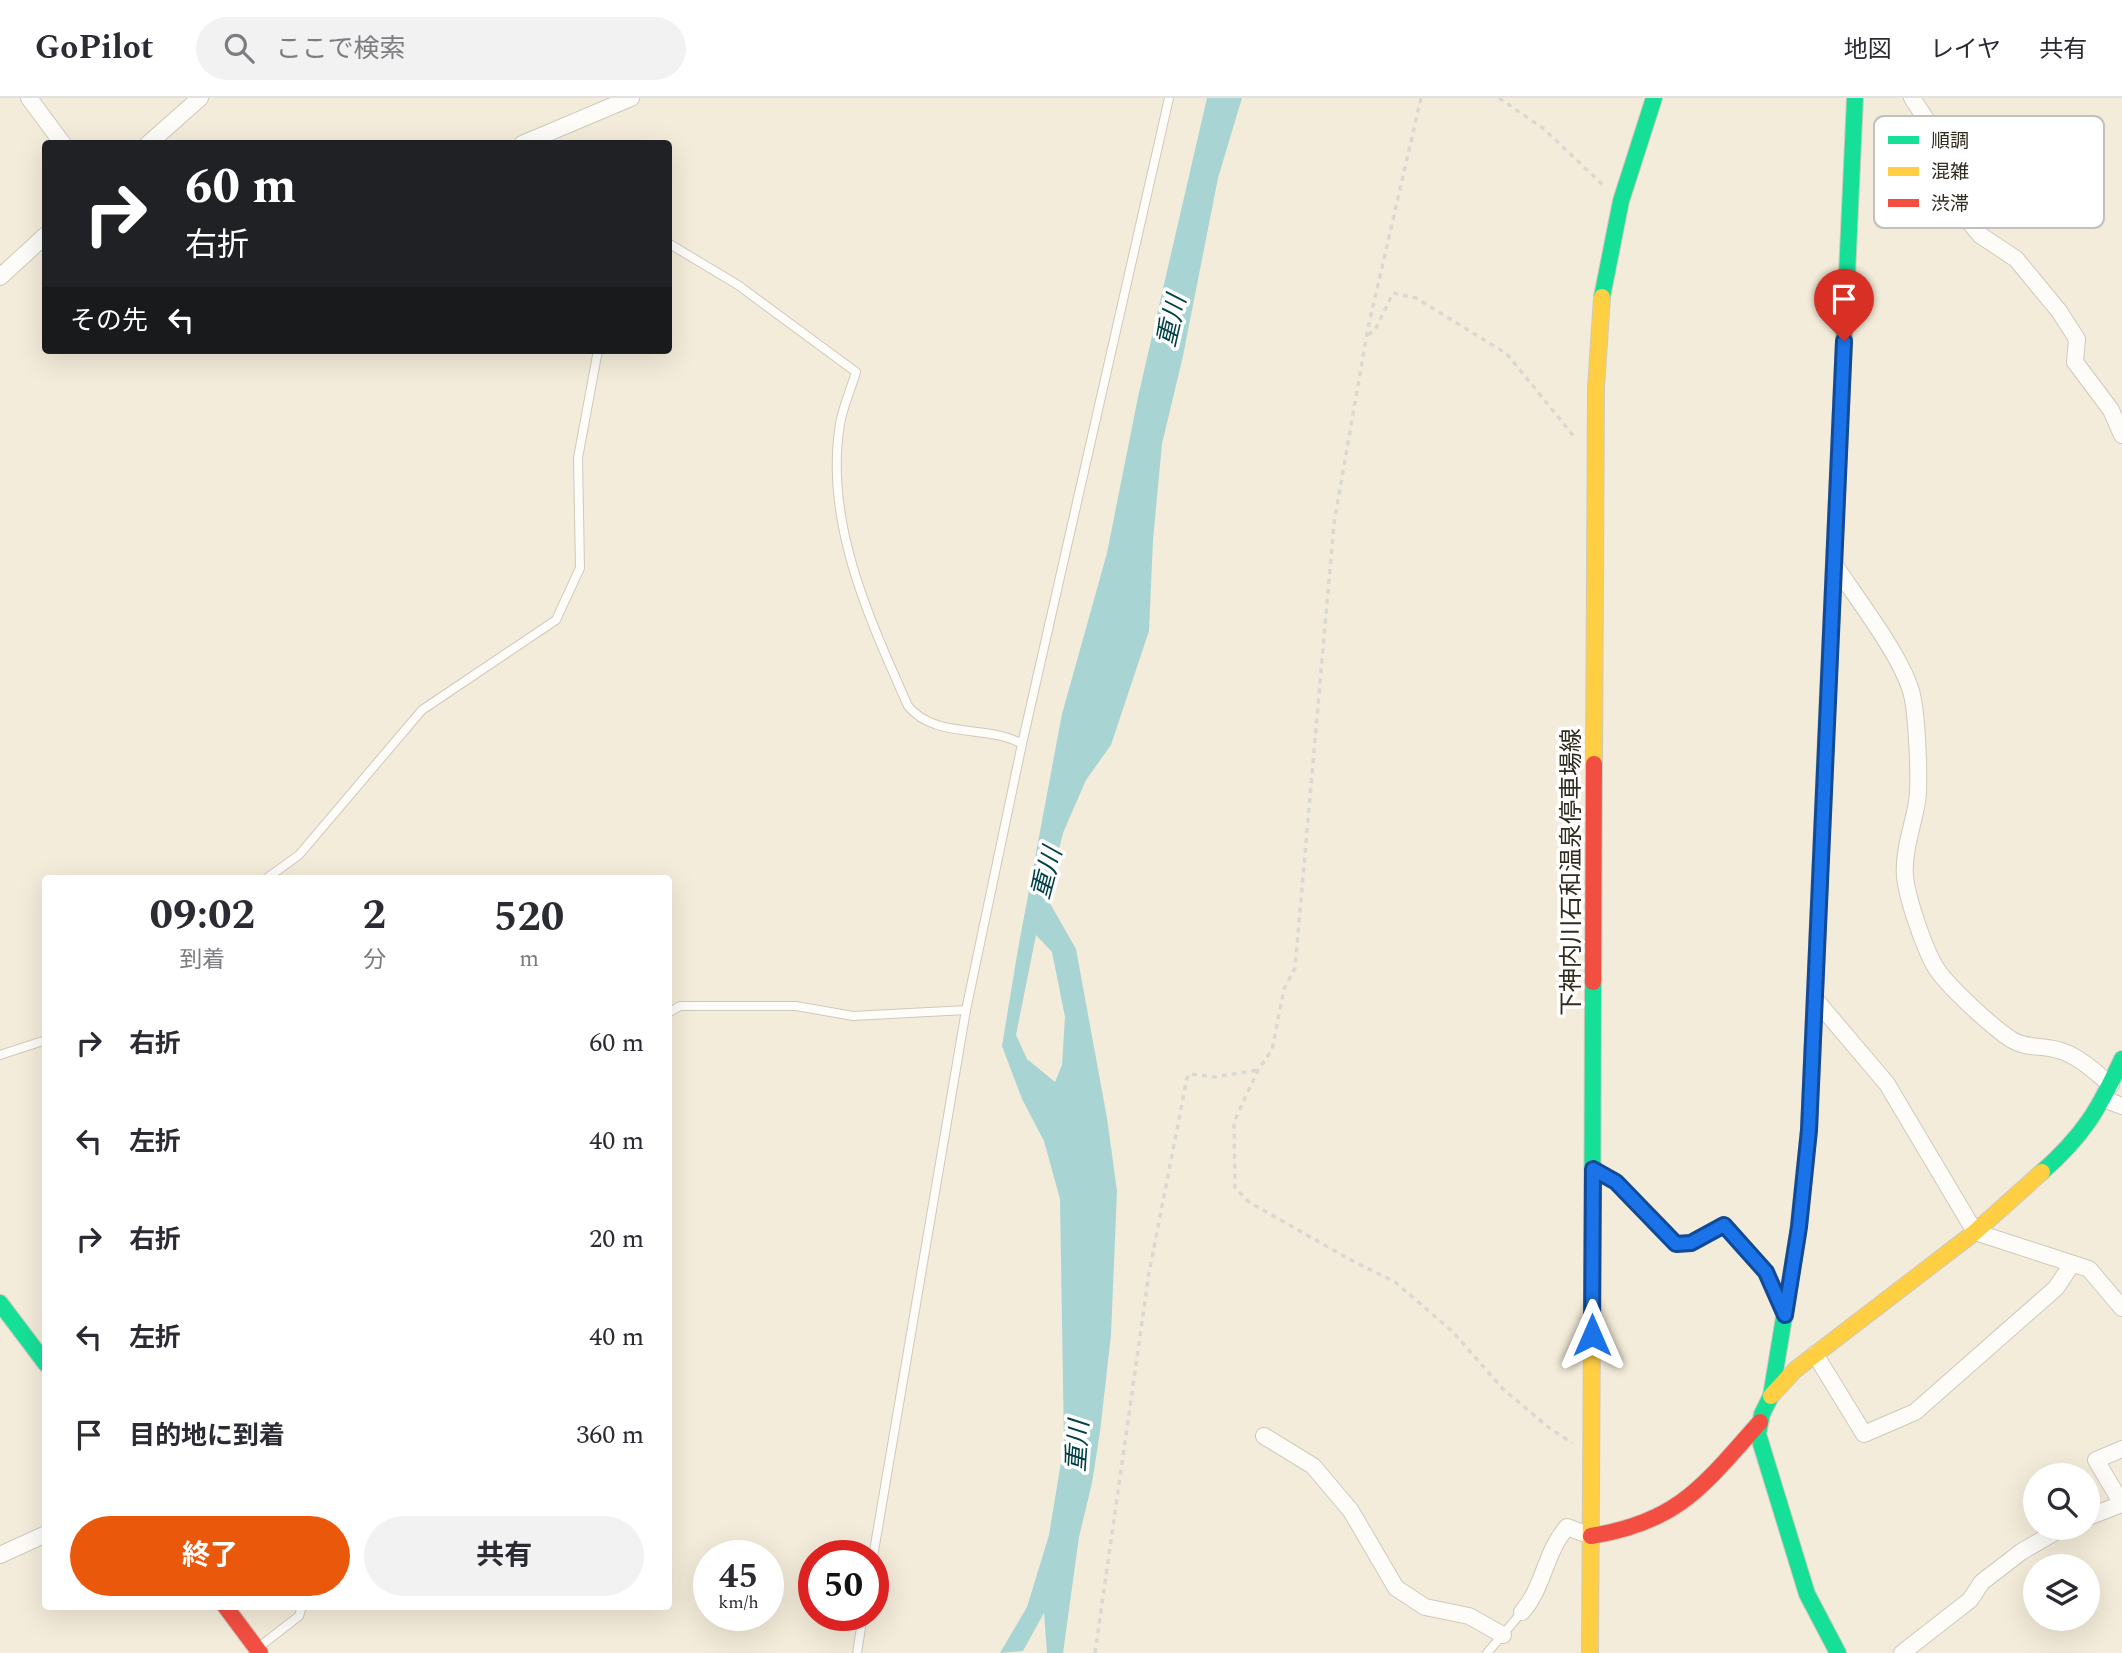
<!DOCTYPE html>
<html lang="ja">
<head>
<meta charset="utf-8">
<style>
	:root { --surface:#fff; --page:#f2f2f3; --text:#2b2b33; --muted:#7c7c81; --line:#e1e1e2; --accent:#ea580c }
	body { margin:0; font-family:Spectral,"Noto Sans JP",serif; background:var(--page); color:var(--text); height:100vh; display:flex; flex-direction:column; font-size:26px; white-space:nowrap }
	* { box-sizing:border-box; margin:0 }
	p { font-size:23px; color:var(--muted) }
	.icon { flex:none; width:38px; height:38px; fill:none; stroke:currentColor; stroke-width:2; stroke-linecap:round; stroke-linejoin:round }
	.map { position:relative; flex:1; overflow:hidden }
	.details { position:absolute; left:42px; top:777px; width:630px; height:735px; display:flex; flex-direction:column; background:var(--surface); border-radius:7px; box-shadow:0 7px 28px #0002 }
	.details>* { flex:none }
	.banner { position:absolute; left:42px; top:42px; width:630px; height:214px; border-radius:7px; box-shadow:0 7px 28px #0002; background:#202124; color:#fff; overflow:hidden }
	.tools { position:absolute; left:2023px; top:1365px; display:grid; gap:14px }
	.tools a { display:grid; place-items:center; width:77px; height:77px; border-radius:50%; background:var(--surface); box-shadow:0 7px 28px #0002; font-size:35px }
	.speed { position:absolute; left:693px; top:1442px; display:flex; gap:14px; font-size:35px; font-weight:700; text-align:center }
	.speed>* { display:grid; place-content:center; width:91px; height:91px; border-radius:50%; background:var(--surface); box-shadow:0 7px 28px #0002; line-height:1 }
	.speed small { font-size:18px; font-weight:400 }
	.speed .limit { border:10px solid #d22; background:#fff; color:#111 }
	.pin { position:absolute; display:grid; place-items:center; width:60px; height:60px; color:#fff; margin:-72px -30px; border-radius:50% 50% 50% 0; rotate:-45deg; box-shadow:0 0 7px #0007 }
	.pin .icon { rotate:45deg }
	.me { position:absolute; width:77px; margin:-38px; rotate:0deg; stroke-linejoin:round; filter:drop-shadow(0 0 5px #0008) }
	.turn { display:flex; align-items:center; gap:24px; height:147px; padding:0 28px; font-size:32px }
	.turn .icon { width:91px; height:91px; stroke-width:2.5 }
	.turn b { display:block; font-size:49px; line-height:60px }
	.then { display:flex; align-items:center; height:66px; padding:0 28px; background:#0003; gap:14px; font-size:26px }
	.eta { display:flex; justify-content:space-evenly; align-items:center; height:119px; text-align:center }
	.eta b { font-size:42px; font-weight:700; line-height:49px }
	.action { display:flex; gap:14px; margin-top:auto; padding:14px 28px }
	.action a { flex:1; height:80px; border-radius:42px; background:var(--accent); color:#fff; font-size:28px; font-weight:700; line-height:80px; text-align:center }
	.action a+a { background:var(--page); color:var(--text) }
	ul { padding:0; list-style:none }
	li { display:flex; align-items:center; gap:21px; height:98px; padding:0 28px }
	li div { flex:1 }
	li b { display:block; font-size:26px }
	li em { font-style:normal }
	header { display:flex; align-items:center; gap:42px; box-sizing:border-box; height:98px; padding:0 35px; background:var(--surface); border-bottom:2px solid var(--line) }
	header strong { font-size:33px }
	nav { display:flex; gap:38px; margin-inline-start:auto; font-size:24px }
	.search { width:490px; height:63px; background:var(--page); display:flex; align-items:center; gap:18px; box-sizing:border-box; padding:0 24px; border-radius:38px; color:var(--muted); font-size:26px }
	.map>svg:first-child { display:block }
	.water { fill:#a9d4d4; fill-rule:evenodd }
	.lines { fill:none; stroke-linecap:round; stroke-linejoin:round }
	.lane-casing { stroke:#cfc9bb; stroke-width:10 }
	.street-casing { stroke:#cfc9bb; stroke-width:18 }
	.fast-casing { stroke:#cfc9bb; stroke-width:18 }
	.slow-casing { stroke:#cfc9bb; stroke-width:18 }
	.jam-casing { stroke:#cfc9bb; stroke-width:18 }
	.path { stroke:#dad8d2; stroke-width:3.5; stroke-dasharray:5 5; stroke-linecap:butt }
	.lane { stroke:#fdfcf9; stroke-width:8 }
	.street { stroke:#fdfcf9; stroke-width:16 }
	.fast { stroke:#16e098; stroke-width:16 }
	.slow { stroke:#ffcf43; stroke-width:16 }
	.jam { stroke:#f24e42; stroke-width:16 }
	.route-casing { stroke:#114b97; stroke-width:18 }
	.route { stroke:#1a73e8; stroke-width:12 }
	.labels { text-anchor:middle; stroke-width:7; stroke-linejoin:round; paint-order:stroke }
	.street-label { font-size:24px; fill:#322c1f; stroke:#fff }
	.water-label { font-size:26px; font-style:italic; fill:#004047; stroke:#fff }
	.key { fill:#fff; stroke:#c2c0bc; stroke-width:2 }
	.key-label { font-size:19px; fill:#322c1f }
</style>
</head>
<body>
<header>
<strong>GoPilot</strong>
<div class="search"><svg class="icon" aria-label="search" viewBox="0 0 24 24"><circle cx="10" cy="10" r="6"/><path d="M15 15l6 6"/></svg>ここで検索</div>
<nav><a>地図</a><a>レイヤ</a><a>共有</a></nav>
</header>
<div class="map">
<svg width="2122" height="1555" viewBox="0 0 2122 1555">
	<rect width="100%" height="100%" fill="#f4ecda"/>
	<path class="water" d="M1207 0H1242L1218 80 1183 258 1162 346 1153 442 1149 533 1111 647 1086 682 1063 735 1047 800 1076 851 1107 1020 1117 1093 1111 1237 1100 1334 1092 1385 1079 1439 1063 1555H1047L1044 1515 1023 1553 1000 1555 1027 1509 1049 1437 1064 1346 1060 1101 1044 1043 1022 1001 1002 948 1018 851 1062 616 1107 455 1138 299ZM1036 837 1052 854 1065 919 1062 967 1055 984 1027 961 1016 937Z"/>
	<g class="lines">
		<g class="lane-casing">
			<g id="lane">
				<path d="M668 145 738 187 856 274C851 291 843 308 840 326 824 424 869 520 908 608 936 642 988 626 1022 646"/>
				<path d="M267 780 299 757 422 612 556 522 580 470 578 360 598 252"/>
				<path d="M668 915 680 908H796L853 918 966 912"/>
				<path d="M0 957 46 942"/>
				<path d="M873 1459 966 912 1022 646 1169 0"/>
				<path d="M259 1549 299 1518 302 1508"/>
				<path d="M857 1555 863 1517"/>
				<path d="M1487 1555 1522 1514"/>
			</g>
		</g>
		<g class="street-casing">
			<g id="street">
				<path d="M29 0 63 46"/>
				<path d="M1912 0 1962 76 1965 119 1980 137 2016 161 2059 213 2077 241 2075 264 2111 312 2122 337"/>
				<path d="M148 46 200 0"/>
				<path d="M522 46 631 0"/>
				<path d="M0 179 46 137"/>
				<path d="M1834 466C1857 501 1900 556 1911 593 1917 613 1920 683 1917 704 1913 728 1903 753 1905 778 1907 800 1925 854 1938 873 1952 892 1992 929 2012 942 2027 951 2042 947 2058 952 2078 957 2095 974 2111 987"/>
				<path d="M1815 901 1887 986 1975 1134 2089 1171 2122 1210"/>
				<path d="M2104 1001 2122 1008"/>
				<path d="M1593 1071 1616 1084 1676 1146 1691 1145 1724 1127 1766 1174 1784 1215"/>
				<path d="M1815 1256 1864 1336 1915 1314 2056 1190 2072 1166"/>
				<path d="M1264 1338 1313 1368 1351 1413 1396 1490 1425 1509 1469 1518 1503 1537"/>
				<path d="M2122 1351 2096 1362 2122 1406"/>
				<path d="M2088 1419 2122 1406"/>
				<path d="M0 1457 46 1436"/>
				<path d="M1522 1514C1544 1489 1545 1454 1567 1429L1591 1438"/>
				<path d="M1902 1555 1970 1502 1982 1484 2021 1454 2062 1430"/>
			</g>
		</g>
		<g class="fast-casing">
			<g id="fast">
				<path d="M1602 199 1621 103 1654 0"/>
				<path d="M1826 639 1855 0"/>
				<path d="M2042 1074C2084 1037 2099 1011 2122 961"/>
				<path d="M1798 1135 1771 1298 1762 1316 1758 1336 1807 1496 1838 1555"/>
				<path d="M0 1205 46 1266"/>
				<path d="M1592 1225 1593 884"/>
			</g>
		</g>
		<g class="slow-casing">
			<g id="slow">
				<path d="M1594 666 1596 290 1602 199"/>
				<path d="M1798 1135 1809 1032 1826 639"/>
				<path d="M1771 1298 1795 1272 1975 1134 2042 1074"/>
				<path d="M1590 1555 1592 1225"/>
			</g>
		</g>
		<g class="jam-casing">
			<g id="jam">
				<path d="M1593 884 1594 666"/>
				<path d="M1591 1438C1679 1424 1704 1387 1760 1324"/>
				<path d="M225 1508 260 1555"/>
			</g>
		</g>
		<g class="path">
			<path d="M1421 0 1368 230 1334 425 1295 870 1284 891 1272 952 1258 972 1234 1024 1235 1090 1249 1104 1349 1161 1395 1184 1452 1233 1503 1291 1548 1329 1572 1345"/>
			<path d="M1499 0 1544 31 1605 89"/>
			<path d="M1368 237 1375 232 1393 195 1416 200 1507 256 1576 341"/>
			<path d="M1095 1555 1149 1175 1187 980 1189 976 1215 979 1258 972"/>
		</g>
		<use href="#lane" class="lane"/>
		<use href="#street" class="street"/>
		<use href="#fast" class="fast"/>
		<use href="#slow" class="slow"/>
		<use href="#jam" class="jam"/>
	</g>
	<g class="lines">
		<g class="route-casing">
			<path id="route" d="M1592 1237 1593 1071 1616 1084 1676 1146 1691 1145 1724 1127 1766 1174 1785 1217 1799 1129 1809 1032 1844 243"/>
		</g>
		<use href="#route" class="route"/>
	</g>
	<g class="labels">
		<g class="street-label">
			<text transform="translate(1571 774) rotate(-90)" y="8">下神内川石和温泉停車場線</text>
		</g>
		<g class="water-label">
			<text transform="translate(1171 223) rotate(-77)" y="9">重川</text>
			<text transform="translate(1046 775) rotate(-75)" y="9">重川</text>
			<text transform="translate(1077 1348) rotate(-86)" y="9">重川</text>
		</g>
	</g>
	<rect x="1874" y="18" width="230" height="112" rx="10" class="key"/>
	<rect x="1888" y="38" width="31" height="8" fill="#16e098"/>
	<rect x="1888" y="69" width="31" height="9" fill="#ffcf43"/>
	<rect x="1888" y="101" width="31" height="8" fill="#f24e42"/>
	<g class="key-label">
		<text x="1931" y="49">順調</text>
		<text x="1931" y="80">混雑</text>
		<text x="1931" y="112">渋滞</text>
	</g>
</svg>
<div class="tools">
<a><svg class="icon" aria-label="search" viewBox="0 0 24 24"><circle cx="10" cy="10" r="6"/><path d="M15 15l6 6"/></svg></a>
<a><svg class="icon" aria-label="layers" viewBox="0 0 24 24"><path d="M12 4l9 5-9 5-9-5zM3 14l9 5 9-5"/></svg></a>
</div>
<div class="speed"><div>45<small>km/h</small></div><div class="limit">50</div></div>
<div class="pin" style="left:1844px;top:243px;background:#d93025"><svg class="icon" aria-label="arrive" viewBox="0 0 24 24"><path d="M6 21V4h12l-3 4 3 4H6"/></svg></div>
<svg class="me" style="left:1592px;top:1237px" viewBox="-20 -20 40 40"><path d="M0-17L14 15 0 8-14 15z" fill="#1a73e8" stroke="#fff" stroke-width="4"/></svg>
<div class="banner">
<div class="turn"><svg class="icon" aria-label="right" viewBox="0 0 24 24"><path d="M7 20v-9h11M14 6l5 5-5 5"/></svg><div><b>60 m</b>右折</div></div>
<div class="then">その先<svg class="icon" aria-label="left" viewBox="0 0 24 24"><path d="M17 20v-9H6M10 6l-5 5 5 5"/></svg></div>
</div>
<section class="details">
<div class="eta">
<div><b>09:02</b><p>到着</p></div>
<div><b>2</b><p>分</p></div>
<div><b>520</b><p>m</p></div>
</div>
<ul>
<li><svg class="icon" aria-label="right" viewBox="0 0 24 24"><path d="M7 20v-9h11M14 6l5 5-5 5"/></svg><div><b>右折</b></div><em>60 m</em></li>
<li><svg class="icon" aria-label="left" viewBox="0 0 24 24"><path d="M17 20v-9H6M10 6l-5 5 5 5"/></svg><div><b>左折</b></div><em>40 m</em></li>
<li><svg class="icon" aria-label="right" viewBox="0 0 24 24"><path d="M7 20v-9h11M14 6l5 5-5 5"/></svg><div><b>右折</b></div><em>20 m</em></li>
<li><svg class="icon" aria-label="left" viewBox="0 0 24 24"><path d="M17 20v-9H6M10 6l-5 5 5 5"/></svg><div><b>左折</b></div><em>40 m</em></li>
<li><svg class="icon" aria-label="arrive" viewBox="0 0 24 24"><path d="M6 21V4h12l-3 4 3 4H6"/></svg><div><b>目的地に到着</b></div><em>360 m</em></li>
</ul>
<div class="action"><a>終了</a><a>共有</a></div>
</section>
</div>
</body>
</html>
